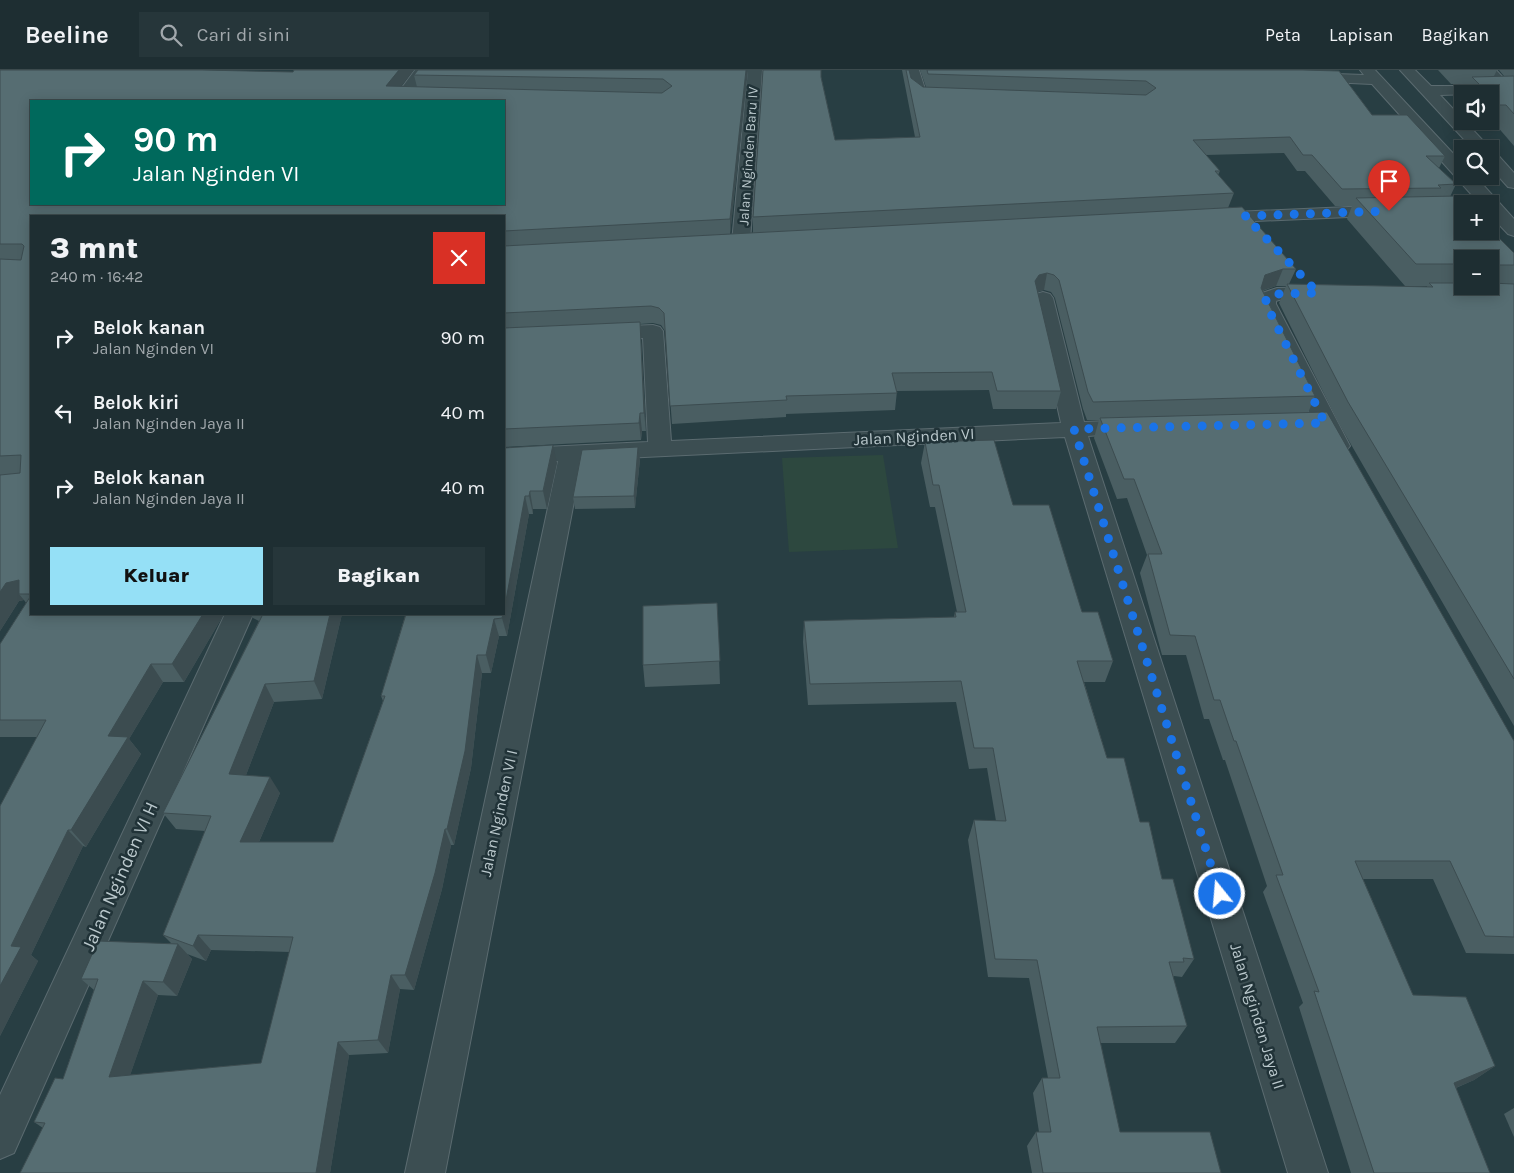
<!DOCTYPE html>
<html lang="id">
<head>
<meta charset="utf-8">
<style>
	:root { --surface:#1e2e32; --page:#26363a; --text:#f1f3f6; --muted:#a1a8ac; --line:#3c4a4d; --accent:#95e0f6 }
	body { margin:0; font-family:Karla,sans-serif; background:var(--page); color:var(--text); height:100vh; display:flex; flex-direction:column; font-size:19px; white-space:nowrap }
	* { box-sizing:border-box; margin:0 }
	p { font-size:16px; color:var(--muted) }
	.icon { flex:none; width:28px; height:28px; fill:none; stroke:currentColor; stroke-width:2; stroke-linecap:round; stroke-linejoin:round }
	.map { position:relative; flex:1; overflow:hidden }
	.sheet { position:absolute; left:30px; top:145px; width:475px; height:400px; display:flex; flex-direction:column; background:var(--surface); border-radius:0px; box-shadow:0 2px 12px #0003,0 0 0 1px var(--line) }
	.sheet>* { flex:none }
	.banner { position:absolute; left:30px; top:30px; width:475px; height:105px; border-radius:0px; box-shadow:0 2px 12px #0003,0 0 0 1px var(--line); background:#00695c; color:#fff; overflow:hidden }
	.tools { position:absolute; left:1454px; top:15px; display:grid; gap:10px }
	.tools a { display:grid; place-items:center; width:45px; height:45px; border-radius:0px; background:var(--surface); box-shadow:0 2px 12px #0003,0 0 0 1px var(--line); font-size:25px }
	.pin { position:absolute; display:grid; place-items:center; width:42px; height:42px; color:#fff; margin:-51px -21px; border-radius:50% 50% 50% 0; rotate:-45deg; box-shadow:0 0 5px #0007 }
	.pin .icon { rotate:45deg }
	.me { position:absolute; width:55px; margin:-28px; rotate:343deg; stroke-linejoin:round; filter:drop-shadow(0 0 4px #0008) }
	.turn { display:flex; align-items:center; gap:18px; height:105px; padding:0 20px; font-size:22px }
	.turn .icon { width:65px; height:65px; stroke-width:2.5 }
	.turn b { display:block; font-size:35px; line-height:42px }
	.round { display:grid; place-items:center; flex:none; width:52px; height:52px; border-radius:0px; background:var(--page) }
	.headline { display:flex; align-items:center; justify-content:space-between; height:85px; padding:0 20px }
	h1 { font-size:30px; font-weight:800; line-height:38px }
	.action { display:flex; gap:10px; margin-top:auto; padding:10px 20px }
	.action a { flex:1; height:58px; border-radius:0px; background:var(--accent); color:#111; font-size:20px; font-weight:800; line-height:58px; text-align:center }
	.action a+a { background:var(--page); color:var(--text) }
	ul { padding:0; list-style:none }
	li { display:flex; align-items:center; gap:15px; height:75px; padding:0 20px }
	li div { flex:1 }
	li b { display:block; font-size:19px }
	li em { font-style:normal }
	header { display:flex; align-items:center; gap:30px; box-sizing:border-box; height:70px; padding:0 25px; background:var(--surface); border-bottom:1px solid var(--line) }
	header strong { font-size:24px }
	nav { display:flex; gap:28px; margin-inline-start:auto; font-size:18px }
	.search { width:350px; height:45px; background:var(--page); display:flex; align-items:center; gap:12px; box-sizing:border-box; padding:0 18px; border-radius:0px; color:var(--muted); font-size:19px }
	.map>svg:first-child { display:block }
	.green { fill:#2d483f }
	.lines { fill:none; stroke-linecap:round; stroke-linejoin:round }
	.minor-casing { stroke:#5b6b70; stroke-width:2 }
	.minor { fill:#3c4e52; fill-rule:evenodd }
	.wall { fill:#4a5e62; fill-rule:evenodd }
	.shaded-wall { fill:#3c4c50 }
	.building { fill:#566d72; stroke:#3c4c50; fill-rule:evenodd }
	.route { stroke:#1a73e8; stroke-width:9; stroke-dasharray:0 16.2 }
	.labels { text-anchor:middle; stroke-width:5; stroke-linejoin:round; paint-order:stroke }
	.far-street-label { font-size:14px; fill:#bac8cc; stroke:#213338 }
	.street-label { font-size:16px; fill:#bac8cc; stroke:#213338 }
	.near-street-label { font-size:19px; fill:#bac8cc; stroke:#213338 }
</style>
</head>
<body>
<header>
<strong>Beeline</strong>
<div class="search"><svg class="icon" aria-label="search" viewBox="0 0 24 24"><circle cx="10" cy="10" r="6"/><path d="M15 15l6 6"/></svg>Cari di sini</div>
<nav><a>Peta</a><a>Lapisan</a><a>Bagikan</a></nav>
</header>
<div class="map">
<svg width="1514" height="1103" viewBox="0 0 1514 1103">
	<rect width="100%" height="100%" fill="#283e43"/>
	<path class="green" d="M883 385 898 478 789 482 782 388Z"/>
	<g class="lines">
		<g class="minor-casing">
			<g id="minor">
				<path d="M415 0H429L408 31H392Z"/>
				<path d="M748 0H762L750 172 748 176H734L732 172Z"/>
				<path d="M905 0H919L925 19 947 24 950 27 942 32C916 30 910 26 905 0Z"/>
				<path d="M1360 0H1375L1462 93V106H1475L1514 149V166L1508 164 1490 145V134H1480L1372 14 1307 11 1300 7 1307 3 1364 5Z"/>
				<path d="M1400 0H1415L1431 16H1494L1481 0H1496L1509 14 1506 23 1440 25 1488 76 1490 79H1473Z"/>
				<path d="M1490 82 1496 83 1514 103V118L1508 117 1490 97Z"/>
				<path d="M1371 136H1462V146H1371L1212 153 1206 152 1203 148 1206 144 1212 143Z"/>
				<path d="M1320 217 1327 219 1330 223 1327 227 1279 230 1276 231V234L1350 376 1346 381 1338 383 1330 381 1326 376 1256 234 1259 224 1277 218Z"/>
				<path d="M1043 222 1050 224 1053 228 1084 352 1134 350 1142 352 1145 357 1142 362 1088 366 1328 1103H1288L1065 367 582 390 445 1103H405L558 391 504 394V379L648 372 643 268 603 269 596 267 593 263 596 259 603 257 653 255 660 257 663 261 671 371 1061 353 1033 228 1036 224Z"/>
				<path d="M225 544H253L14 1083 0 1089V1025Z"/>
			</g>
		</g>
		<use href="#minor" class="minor"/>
	</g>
	<g class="wall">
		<path d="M0 0 417 17 414 5 748 0 730 164 753 163V147L821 7 835 70 915 67 902 0H909L911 8 923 17H926L920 0H1303L1372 45 1445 86 1439 98 1456 114 1450 127 1514 183V656L1338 352 1279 233 1286 216H1276L1263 221 1315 326 1308 343 1514 671V884L1466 883 1433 809H1363L1413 925 1495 996 1474 1010 1456 1018 1490 1103H1351L1299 937 1303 933 1263 822 1267 816 1225 690H1223L1209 649H1204L1186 585H1162L1140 503 1147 485 1127 428 1117 429 1094 368 1099 350H1087L1083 339 1055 228 1051 222 1044 220 1037 222 1061 321 1056 339H993L989 320 897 321 895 340 786 344V347L672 354 665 261 661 255 653 253 640 254 646 361H642L641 370 504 377V146H31V544H224L184 612H163L129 669 141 684 86 777 83 776 31 885 38 891 0 966V736L37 667H0V574L26 533 24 530 19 531 0 561ZM1284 83 1297 101H1305L1335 136H1352L1347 149 1405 216H1427V217L1289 214 1296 199 1228 138 1234 123 1218 105 1220 101 1206 85ZM1462 189H1490V216H1462Z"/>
		<path d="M1438 0H1497L1494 6H1504L1499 0H1514V76L1496 55H1490L1486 51H1490V24H1464L1468 14H1451Z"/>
		<path d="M925 372 1013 435 1082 542 1113 591 1105 612H1084L1107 688 1140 752 1194 889 1182 907 1174 906 1173 907 1187 956 1175 973H1100L1120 1062 1221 1103H1032L1027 1076 1036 1062H1039L1033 1023 1042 1008H1048L1029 908 988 907 968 770 974 750 996 751 987 698 969 699 956 632 808 635 803 572 804 551 954 547 955 542H957L935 437H930L921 393Z"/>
		<path d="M504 378 557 393 547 439H533V444H529L507 566H499L491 603H482L471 698 454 775H451L442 819 414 920 400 919 388 983 349 985 330 1103H20L43 1058 34 1052 63 1009 94 920 81 909 171 873 163 865 205 761 176 759 163 743 259 551 253 548 251 544H342L322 629 274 632 246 705 280 723 259 772H333L383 631 381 626 405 546 372 544H504ZM211 880 290 882 261 993 130 1005 158 925 177 926 192 889 187 884 206 891Z"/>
		<path d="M640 389 635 438 575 439 573 427Z"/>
		<path d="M717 533 720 614 645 617 643 595Z"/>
		<path d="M1514 1038V1067L1504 1044Z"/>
	</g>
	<g class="shaded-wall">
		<path d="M399 0H414L390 31 386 16Z"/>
		<path d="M746 0H748L730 165V149Z"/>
		<path d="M1283 199 1276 216 1258 222 1265 205Z"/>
		<path d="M1047 203 1044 220 1035 222V211L1039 205Z"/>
		<path d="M640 252 641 270 646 361 644 343Z"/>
		<path d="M640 343 642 361 641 370 639 353Z"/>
		<path d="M553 375 557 393 547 439 543 421Z"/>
		<path d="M638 377 640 389 635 438 634 426Z"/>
		<path d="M530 421 533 439V444L529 426Z"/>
		<path d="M525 426 529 444 507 566 502 548Z"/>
		<path d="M19 510V524L24 530 19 531 0 561V522L6 513Z"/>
		<path d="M203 544H224L184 612 172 594Z"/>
		<path d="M330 544H342L322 629 314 611Z"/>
		<path d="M494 549 499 566 491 603 486 585Z"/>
		<path d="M477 585 482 603 471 698 454 775 447 759Z"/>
		<path d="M151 594 163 612 129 669 141 684 86 777 71 760 108 666Z"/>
		<path d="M265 614 274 632 240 721 229 704Z"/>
		<path d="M270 707 280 723 252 788 240 772Z"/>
		<path d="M445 759 451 775 442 819 414 920 405 905Z"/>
		<path d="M68 760 83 776 31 885 38 891 0 966V916L11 876Z"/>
		<path d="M198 865 211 880 206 891 193 876Z"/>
		<path d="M178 874 192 889 177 926 163 912Z"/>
		<path d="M391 905 400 919 388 983 378 970Z"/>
		<path d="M143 911 158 925 125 1020 109 1007Z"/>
		<path d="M338 972 349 985 330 1103H316Z"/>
		<path d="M1495 996 1474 1010 1434 1027 1454 1013Z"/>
	</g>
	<g class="building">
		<path d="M0 0H203L293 2 294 0H399L386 16 662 23 672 16 663 9 414 5 418 0H746L730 149 504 161V146H31V544H203L172 594H151L108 666 128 667 71 760H68L11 876 21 877 0 916V736L46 650H0V574L30 527 29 524H19V510L6 513 0 522V405L20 403 21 385 0 386V189L21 190 24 176 22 174H0ZM31 31H504V134H31Z"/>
		<path d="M763 0H821V7L835 70 920 67 906 0H909L911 8 923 17 1146 25 1156 18 1146 11 928 4 927 0H1303L1339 1 1372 45H1407L1445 86H1426L1456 114 1438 115 1441 118 1342 119 1312 85H1303L1290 67 1193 70 1220 101H1215L1234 123 753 147Z"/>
		<path d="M1514 6V44L1506 35H1500L1490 25V24H1489L1472 7Z"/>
		<path d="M1457 126 1465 134H1462V161H1490V159L1514 183V195H1490V189H1462V194H1416L1356 128Z"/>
		<path d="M1242 137 1296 199H1283L1265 205 1261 218 1315 326 1093 332 1088 322 1059 210 1054 205 1047 203 1039 205 1035 211 1061 321H997L992 302 892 303 897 323 786 326 787 330 670 336 664 243 659 238 651 236 504 243V176Z"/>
		<path d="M1429 213H1462V216H1490V213L1514 214V609L1348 332 1287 214 1433 217Z"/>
		<path d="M640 252 644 343H640L639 353 504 359V258Z"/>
		<path d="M1327 342 1514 671V867L1485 866 1450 791H1355L1413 925 1466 927 1495 996 1454 1013 1490 1103H1374L1314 921 1319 922 1276 805H1283L1236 671H1234L1220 630H1214L1195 566 1170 565 1148 484H1162L1134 409H1124L1100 348Z"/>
		<path d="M994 370 1013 435H1049L1082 542H1098L1113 591H1077L1107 688H1124L1140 752H1149L1162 809H1173L1194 889 1183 888 1184 892H1169L1187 956 1097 957 1120 1062H1210L1221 1103H1043L1036 1062H1051L1042 1008H1060L1037 890 995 889 974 750 1006 751 993 678H974L961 611 810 614 804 551 956 547 955 542H966L939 415H933L925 372Z"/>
		<path d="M553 375 543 421H530L529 426H525L504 541V378Z"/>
		<path d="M638 377 634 426 573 427 582 380Z"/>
		<path d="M717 533 720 591 643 595V536Z"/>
		<path d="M263 544H330L314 611 265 614 229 704 270 707 240 772H333L385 626H381L406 544H503L502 548 494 549 486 585H477L465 681 447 759H445L435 803 405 905H391L378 970 338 972 316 1103H20L45 1053 34 1052 55 1008 63 1009 98 909H81L98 871 178 874 163 912 143 911 109 1007 261 993 293 867 198 865 193 876 163 865 211 746 163 743Z"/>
	</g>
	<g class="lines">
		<path class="route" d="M1220 824 1074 359 1325 353 1266 234V228L1276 224 1318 223 1245 146 1389 141"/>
	</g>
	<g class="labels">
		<g class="far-street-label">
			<text transform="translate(748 86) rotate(-86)" y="5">Jalan Nginden Baru IV</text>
		</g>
		<g class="street-label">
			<text transform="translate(914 366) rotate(-3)" y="6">Jalan Nginden VI</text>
			<text transform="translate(498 743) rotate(-78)" y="6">Jalan Nginden VI I</text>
			<text transform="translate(1258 946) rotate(73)" y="6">Jalan Nginden Jaya II</text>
		</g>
		<g class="near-street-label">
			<text transform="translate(119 806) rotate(-66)" y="7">Jalan Nginden VI H</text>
		</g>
	</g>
</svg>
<div class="tools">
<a><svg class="icon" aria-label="sound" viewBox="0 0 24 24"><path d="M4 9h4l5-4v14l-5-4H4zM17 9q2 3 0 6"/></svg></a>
<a><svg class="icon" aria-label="search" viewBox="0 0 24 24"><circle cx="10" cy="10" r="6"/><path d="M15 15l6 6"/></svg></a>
<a>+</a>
<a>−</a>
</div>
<div class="pin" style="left:1389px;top:141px;background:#d93025"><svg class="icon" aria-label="arrive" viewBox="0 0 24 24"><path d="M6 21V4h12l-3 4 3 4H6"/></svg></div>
<svg class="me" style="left:1220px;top:824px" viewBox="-20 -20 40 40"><circle r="17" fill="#1a73e8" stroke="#fff" stroke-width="3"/><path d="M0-11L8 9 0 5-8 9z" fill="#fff"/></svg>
<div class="banner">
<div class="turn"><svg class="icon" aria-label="right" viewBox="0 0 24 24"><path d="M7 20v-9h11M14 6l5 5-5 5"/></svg><div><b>90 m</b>Jalan Nginden VI</div></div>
</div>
<section class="sheet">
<div class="headline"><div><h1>3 mnt</h1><p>240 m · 16:42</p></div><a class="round" style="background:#d93025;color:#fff"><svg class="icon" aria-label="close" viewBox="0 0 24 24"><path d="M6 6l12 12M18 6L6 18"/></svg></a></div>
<ul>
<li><svg class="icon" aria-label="right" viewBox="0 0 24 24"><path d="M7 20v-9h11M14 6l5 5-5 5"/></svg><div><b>Belok kanan</b><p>Jalan Nginden VI</p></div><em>90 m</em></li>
<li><svg class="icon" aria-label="left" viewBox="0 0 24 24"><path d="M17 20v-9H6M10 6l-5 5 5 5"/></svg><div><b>Belok kiri</b><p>Jalan Nginden Jaya II</p></div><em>40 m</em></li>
<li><svg class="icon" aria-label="right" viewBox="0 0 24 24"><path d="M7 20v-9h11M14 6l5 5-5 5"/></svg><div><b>Belok kanan</b><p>Jalan Nginden Jaya II</p></div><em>40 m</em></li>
</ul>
<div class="action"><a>Keluar</a><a>Bagikan</a></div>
</section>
</div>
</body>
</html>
